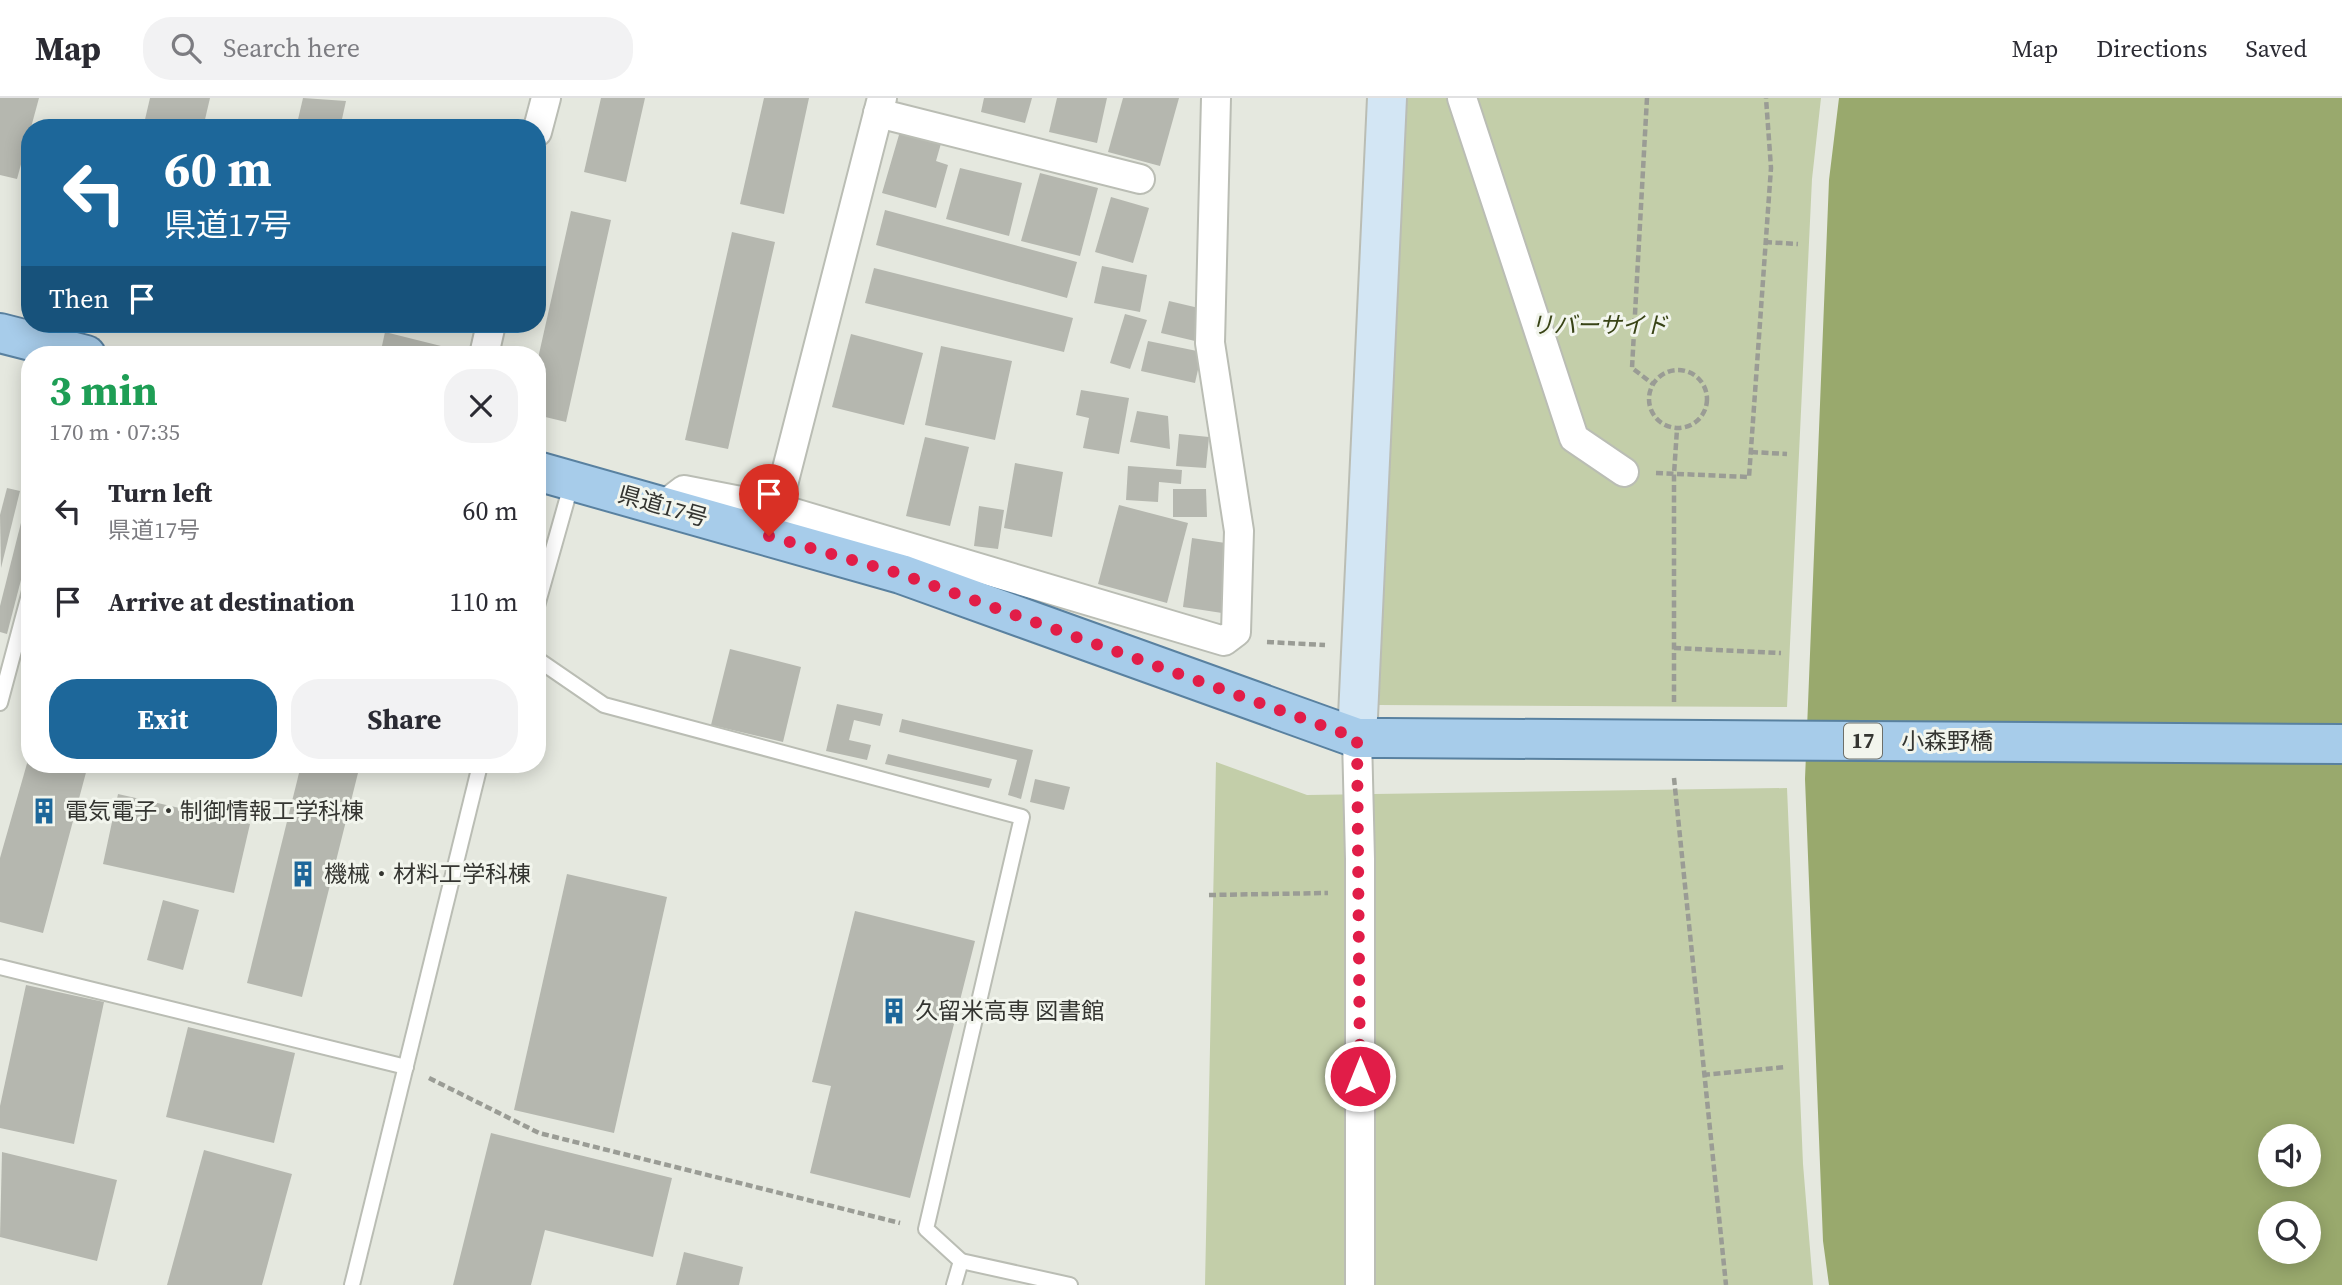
<!DOCTYPE html>
<html lang="en">
<head>
<meta charset="utf-8">
<style>
	:root { --surface:#fff; --page:#f2f2f3; --text:#2b2b33; --muted:#7c7c81; --line:#e1e1e2; --accent:#1d679a }
	body { margin:0; font-family:"Source Serif 4","Noto Sans JP",serif; background:var(--page); color:var(--text); height:100vh; display:flex; flex-direction:column; font-size:26px; white-space:nowrap }
	* { box-sizing:border-box; margin:0 }
	p { font-size:23px; color:var(--muted) }
	.icon { flex:none; width:38px; height:38px; fill:none; stroke:currentColor; stroke-width:2; stroke-linecap:round; stroke-linejoin:round }
	.map { position:relative; flex:1; overflow:hidden }
	.sheet { position:absolute; left:21px; top:248px; width:525px; height:427px; display:flex; flex-direction:column; background:var(--surface); border-radius:28px; box-shadow:0 4px 18px #0003 }
	.sheet>* { flex:none }
	.top-card { position:absolute; left:21px; top:21px; width:525px; height:214px; border-radius:28px; box-shadow:0 4px 18px #0003; background:#1d679a; color:#fff; overflow:hidden }
	.tools { position:absolute; left:2258px; top:1026px; display:grid; gap:14px }
	.tools a { display:grid; place-items:center; width:63px; height:63px; border-radius:50%; background:var(--surface); box-shadow:0 4px 18px #0003; font-size:35px }
	.pin { position:absolute; display:grid; place-items:center; width:60px; height:60px; color:#fff; margin:-72px -30px; border-radius:50% 50% 50% 0; rotate:-45deg; box-shadow:0 0 7px #0007 }
	.pin .icon { rotate:45deg }
	.me { position:absolute; width:77px; margin:-38px; rotate:0deg; stroke-linejoin:round; filter:drop-shadow(0 0 5px #0008) }
	.turn { display:flex; align-items:center; gap:24px; height:147px; padding:0 28px; font-size:32px }
	.turn .icon { width:91px; height:91px; stroke-width:2.5 }
	.turn b { display:block; font-size:49px; line-height:60px }
	.then { display:flex; align-items:center; height:66px; padding:0 28px; background:#0003; gap:14px; font-size:26px }
	.round { display:grid; place-items:center; flex:none; width:74px; height:74px; border-radius:28px; background:var(--page) }
	.summary { display:flex; align-items:center; justify-content:space-between; height:119px; padding:0 28px }
	h1 { font-size:42px; font-weight:700; line-height:52px; color:#1e9e55 }
	.primary-button { display:flex; gap:14px; margin-top:auto; padding:14px 28px }
	.primary-button a { flex:1; height:80px; border-radius:28px; background:var(--accent); color:#fff; font-size:28px; font-weight:700; line-height:80px; text-align:center }
	.primary-button a+a { background:var(--page); color:var(--text) }
	ul { padding:0; list-style:none }
	li { display:flex; align-items:center; gap:21px; height:91px; padding:0 28px }
	li div { flex:1 }
	li b { display:block; font-size:26px }
	li em { font-style:normal }
	header { display:flex; align-items:center; gap:42px; box-sizing:border-box; height:98px; padding:0 35px; background:var(--surface); border-bottom:2px solid var(--line) }
	header strong { font-size:33px }
	nav { display:flex; gap:38px; margin-inline-start:auto; font-size:24px }
	.search { width:490px; height:63px; background:var(--page); display:flex; align-items:center; gap:18px; box-sizing:border-box; padding:0 24px; border-radius:28px; color:var(--muted); font-size:26px }
	.map>svg:first-child { display:block }
	.green { fill:#c3cea9 }
	.water { fill:#99a96d; fill-rule:evenodd }
	.building { fill:#b5b7af }
	.lines { fill:none; stroke-linecap:round; stroke-linejoin:round }
	.lane-casing { stroke:#babdb4; stroke-width:18 }
	.street-casing { stroke:#babdb4; stroke-width:32 }
	.secondary-casing { stroke:#babdb4; stroke-width:42 }
	.primary-casing { stroke:#5981a0; stroke-width:42 }
	.path { stroke:#9a9c95; stroke-width:4.5; stroke-dasharray:7 3.5; stroke-linecap:butt }
	.lane { stroke:#fff; stroke-width:14 }
	.street { stroke:#fff; stroke-width:28 }
	.secondary { stroke:#d3e6f4; stroke-width:38 }
	.primary { stroke:#a7ccea; stroke-width:38 }
	.primary-bridge-casing { stroke:#5981a0; stroke-width:42; stroke-linecap:butt }
	.primary-bridge { stroke:#a7ccea; stroke-width:38 }
	.route { stroke:#e11d48; stroke-width:12; stroke-dasharray:0 21.6 }
	.labels { text-anchor:middle; stroke-width:6; stroke-linejoin:round; paint-order:stroke }
	.shield { fill:#f2f5ed; stroke:#6d6f69; stroke-width:2 }
	.shield-label { font-size:21px; font-weight:bold; fill:#343531 }
	.park-label { font-size:23px; font-style:italic; fill:#384315; stroke:#f2f5ed }
	.street-label { font-size:23px; fill:#343531; stroke:#f2f5ed }
	.poi-label { font-size:23px; fill:#343531; stroke:#f2f5ed; text-anchor:start }
</style>
</head>
<body>
<header>
<strong>Map</strong>
<div class="search"><svg class="icon" aria-label="search" viewBox="0 0 24 24"><circle cx="10" cy="10" r="6"/><path d="M15 15l6 6"/></svg>Search here</div>
<nav><a>Map</a><a>Directions</a><a>Saved</a></nav>
</header>
<div class="map">
<svg width="2342" height="1187" viewBox="0 0 2342 1187">
	<rect width="100%" height="100%" fill="#e5e8df"/>
	<g class="green">
		<path d="M1400 0H1821L1812 81 1787 609 1379 607Z"/>
		<path d="M1216 664 1307 697 1787 690 1803 1066 1813 1187H1205Z"/>
	</g>
	<path class="water" d="M1839 0H2342V1187H1829L1823 1143 1805 681 1829 82ZM2270 1038H2308V1076H2270ZM2270 1115H2308V1153H2270Z"/>
	<g class="building">
		<path d="M0 0H39L17 81 0 77Z"/>
		<path d="M150 0H210L203 30H143Z"/>
		<path d="M303 0 346 3 340 30H296Z"/>
		<path d="M601 0H645L626 84 584 74Z"/>
		<path d="M764 0H809L784 116 740 106Z"/>
		<path d="M984 0H1032L1025 25 981 14Z"/>
		<path d="M1057 0H1107L1097 45 1049 34Z"/>
		<path d="M1123 0H1179L1160 68 1108 54Z"/>
		<path d="M901 30 942 42 936 63 948 67 936 110 882 95Z"/>
		<path d="M960 70 1022 85 1009 138 946 121Z"/>
		<path d="M1040 75 1098 90 1080 158 1021 143Z"/>
		<path d="M1111 99 1149 110 1133 165 1095 154Z"/>
		<path d="M885 112 1077 164 1067 200 876 147Z"/>
		<path d="M571 113 611 122 566 324 537 317V265Z"/>
		<path d="M732 134 775 144 728 351 685 342Z"/>
		<path d="M1102 168 1147 177 1140 214 1094 205Z"/>
		<path d="M874 170 1073 220 1064 254 865 205Z"/>
		<path d="M1169 203 1203 211 1195 243 1161 235Z"/>
		<path d="M1125 216 1147 222 1130 271 1110 265Z"/>
		<path d="M385 234 469 255 468 257H380Z"/>
		<path d="M851 236 923 255 904 327 832 309Z"/>
		<path d="M1148 243 1202 254 1195 285 1141 273Z"/>
		<path d="M941 248 1012 263 995 342 925 327Z"/>
		<path d="M1081 292 1129 300 1119 356 1083 350 1089 320 1076 317Z"/>
		<path d="M1137 313 1168 318 1170 351 1130 344Z"/>
		<path d="M1179 336 1209 339 1206 370 1176 368Z"/>
		<path d="M925 339 969 349 950 428 906 418Z"/>
		<path d="M1015 365 1063 374 1052 439 1004 430Z"/>
		<path d="M1128 368 1182 372 1181 386 1159 384 1158 404 1126 402Z"/>
		<path d="M7 390 20 393 1 470 0 417Z"/>
		<path d="M1173 391H1206L1207 419H1173Z"/>
		<path d="M29 393 30 447 7 536 0 534V508Z"/>
		<path d="M1119 407 1188 425 1167 505 1098 486Z"/>
		<path d="M979 408 1004 412 998 451 974 448Z"/>
		<path d="M1192 440 1232 446 1222 515 1183 509Z"/>
		<path d="M730 551 801 569 783 644 711 627Z"/>
		<path d="M837 606 883 616 880 628 854 622 849 642 871 647 867 662 826 653Z"/>
		<path d="M902 621 1033 652 1021 701 1008 697 1017 662 899 634Z"/>
		<path d="M30 655V667H88L43 835 0 824V760Z"/>
		<path d="M888 656 992 681 989 690 885 666Z"/>
		<path d="M301 667H360L302 899 247 885Z"/>
		<path d="M1035 681 1070 689 1064 712 1030 704Z"/>
		<path d="M118 696 250 726 234 795 103 766Z"/>
		<path d="M567 776 667 799 614 1035 514 1012Z"/>
		<path d="M163 802 199 812 183 872 147 862Z"/>
		<path d="M855 813 975 843 910 1100 810 1075 831 988 812 984Z"/>
		<path d="M26 887 104 904 74 1046 0 1030V1008Z"/>
		<path d="M188 929 295 955 274 1045 166 1019Z"/>
		<path d="M491 1035 672 1080 653 1159 545 1132 531 1187H453Z"/>
		<path d="M204 1052 292 1076 262 1187H167Z"/>
		<path d="M2 1054 117 1082 97 1163 0 1139Z"/>
		<path d="M684 1154 743 1169 739 1187H676Z"/>
	</g>
	<g class="lines">
		<g class="lane-casing">
			<g id="lane">
				<path d="M537 508 572 384"/>
				<path d="M537 561 604 607 1022 719 926 1131 961 1163 954 1187"/>
				<path d="M0 605 30 493"/>
				<path d="M0 869 406 969"/>
				<path d="M961 1163 1070 1187"/>
				<path d="M352 1187 480 667"/>
			</g>
		</g>
		<g class="street-casing">
			<g id="street">
				<path d="M1462 0 1574 340 1624 374"/>
				<path d="M878 15 1140 81"/>
				<path d="M537 34 546 0"/>
				<path d="M484 257 491 226"/>
				<path d="M663 408 684 392 777 410 1224 543 1236 534 1239 433 1210 245 1216 0"/>
				<path d="M777 410 882 0"/>
				<path d="M1357 640 1360 761V1187"/>
			</g>
		</g>
		<g class="secondary-casing">
			<path id="secondary" d="M1357 640 1387 0"/>
		</g>
		<g class="primary-casing">
			<g id="primary">
				<path d="M0 235 86 257"/>
				<path d="M537 373 901 476 1357 640H1385"/>
			</g>
		</g>
		<g class="path">
			<path d="M1647 0 1632 270 1653 286"/>
			<path d="M1765 144 1798 146"/>
			<circle cx="1678" cy="301" r="29"/>
			<path d="M1751 354 1787 356"/>
			<path d="M1656 375 1749 379 1771 70 1766 0"/>
			<path d="M1267 544 1325 547"/>
			<path d="M1674 550 1781 555"/>
			<path d="M1674 604V376L1677 331"/>
			<path d="M1674 680 1726 1187"/>
			<path d="M1209 797 1328 795"/>
			<path d="M1703 977 1786 969"/>
			<path d="M429 980 539 1035 900 1125"/>
		</g>
		<use href="#lane" class="lane"/>
		<use href="#street" class="street"/>
		<use href="#secondary" class="secondary"/>
		<use href="#primary" class="primary"/>
		<g class="primary-bridge-casing">
			<path id="primary-bridge" d="M1385 640 2342 646"/>
		</g>
		<use href="#primary-bridge" class="primary-bridge"/>
	</g>
	<g class="lines">
		<path class="route" d="M769 438 901 476 1357 640 1360 978"/>
	</g>
	<defs>
		<g id="building-bare" transform="scale(2.1)"><path d="M-4-6H4V6H1V3H-1V6H-4ZM-2.5-4.3h1.7v1.8h-1.7ZM.8-4.3h1.7v1.8H.8ZM-2.5-1h1.7V.8h-1.7ZM.8-1h1.7V.8H.8Z" fill="#1d679a" stroke="#f2f5ed" stroke-width="2.5" paint-order="stroke"/></g>
	</defs>
	<g fill-rule="evenodd">
		<use href="#building-bare" x="44" y="713"/>
		<use href="#building-bare" x="303" y="776"/>
		<use href="#building-bare" x="894" y="913"/>
	</g>
	<g class="labels">
		<rect class="shield" x="1844" y="625.5" width="38" height="35" rx="5"/>
		<g class="shield-label">
			<text x="1863" y="650">17</text>
		</g>
		<g class="park-label">
			<text x="1599" y="235">リバーサイド</text>
		</g>
		<g class="street-label">
			<text transform="translate(663 408) rotate(16)" y="8">県道17号</text>
			<text x="1947" y="651">小森野橋</text>
		</g>
		<g class="poi-label">
			<text x="65" y="721">電気電子・制御情報工学科棟</text>
			<text x="324" y="784">機械・材料工学科棟</text>
			<text x="915" y="921">久留米高専 図書館</text>
		</g>
	</g>
</svg>
<div class="tools">
<a><svg class="icon" aria-label="sound" viewBox="0 0 24 24"><path d="M4 9h4l5-4v14l-5-4H4zM17 9q2 3 0 6"/></svg></a>
<a><svg class="icon" aria-label="search" viewBox="0 0 24 24"><circle cx="10" cy="10" r="6"/><path d="M15 15l6 6"/></svg></a>
</div>
<div class="pin" style="left:769px;top:438px;background:#d93025"><svg class="icon" aria-label="arrive" viewBox="0 0 24 24"><path d="M6 21V4h12l-3 4 3 4H6"/></svg></div>
<svg class="me" style="left:1360px;top:978px" viewBox="-20 -20 40 40"><circle r="17" fill="#e11d48" stroke="#fff" stroke-width="3"/><path d="M0-11L8 9 0 5-8 9z" fill="#fff"/></svg>
<div class="top-card">
<div class="turn"><svg class="icon" aria-label="left" viewBox="0 0 24 24"><path d="M17 20v-9H6M10 6l-5 5 5 5"/></svg><div><b>60 m</b>県道17号</div></div>
<div class="then">Then<svg class="icon" aria-label="arrive" viewBox="0 0 24 24"><path d="M6 21V4h12l-3 4 3 4H6"/></svg></div>
</div>
<section class="sheet">
<div class="summary"><div><h1>3 min</h1><p>170 m · 07:35</p></div><a class="round"><svg class="icon" aria-label="close" viewBox="0 0 24 24"><path d="M6 6l12 12M18 6L6 18"/></svg></a></div>
<ul>
<li><svg class="icon" aria-label="left" viewBox="0 0 24 24"><path d="M17 20v-9H6M10 6l-5 5 5 5"/></svg><div><b>Turn left</b><p>県道17号</p></div><em>60 m</em></li>
<li><svg class="icon" aria-label="arrive" viewBox="0 0 24 24"><path d="M6 21V4h12l-3 4 3 4H6"/></svg><div><b>Arrive at destination</b></div><em>110 m</em></li>
</ul>
<div class="primary-button"><a>Exit</a><a>Share</a></div>
</section>
</div>
</body>
</html>
